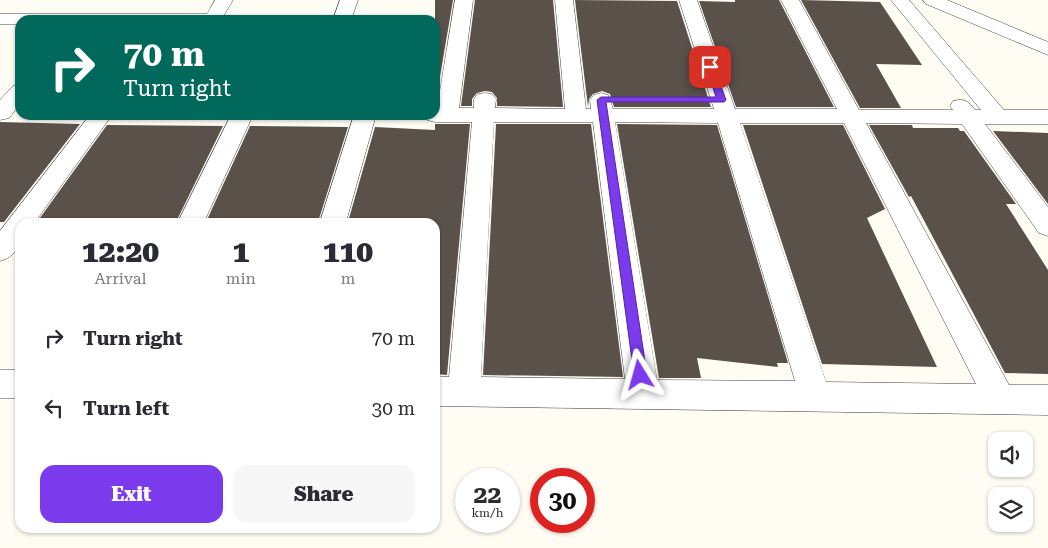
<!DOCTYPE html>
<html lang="en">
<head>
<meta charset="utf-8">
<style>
	:root { --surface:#fff; --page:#f7f7f7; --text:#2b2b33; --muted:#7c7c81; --accent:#7c3aed }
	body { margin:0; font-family:"Roboto Serif",serif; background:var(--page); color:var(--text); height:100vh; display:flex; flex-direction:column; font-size:19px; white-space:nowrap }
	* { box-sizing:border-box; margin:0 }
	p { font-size:16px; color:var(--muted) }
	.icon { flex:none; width:28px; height:28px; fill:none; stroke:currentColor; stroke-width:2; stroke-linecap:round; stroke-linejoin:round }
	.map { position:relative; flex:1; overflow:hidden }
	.sheet { position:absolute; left:15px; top:218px; width:425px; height:315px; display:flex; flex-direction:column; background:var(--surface); border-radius:15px; box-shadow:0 1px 4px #0004 }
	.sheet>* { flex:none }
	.guide { position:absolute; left:15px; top:15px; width:425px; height:105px; border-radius:15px; box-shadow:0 1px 4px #0004; background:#00695c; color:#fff; overflow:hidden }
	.buttons { position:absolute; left:988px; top:432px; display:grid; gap:10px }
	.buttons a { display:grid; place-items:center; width:45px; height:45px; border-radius:10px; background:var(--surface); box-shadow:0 1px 4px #0004; font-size:25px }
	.speed { position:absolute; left:455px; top:468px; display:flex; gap:10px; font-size:25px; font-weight:700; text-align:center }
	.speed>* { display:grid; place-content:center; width:65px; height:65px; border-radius:50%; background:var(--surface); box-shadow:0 1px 4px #0004; line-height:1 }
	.speed small { font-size:12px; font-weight:400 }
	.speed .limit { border:8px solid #d22; background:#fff; color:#111 }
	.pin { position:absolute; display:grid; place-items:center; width:42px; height:42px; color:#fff; margin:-21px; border-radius:10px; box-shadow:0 2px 8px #0006 }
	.me { position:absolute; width:55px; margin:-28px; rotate:352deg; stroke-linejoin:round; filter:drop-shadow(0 0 4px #0008) }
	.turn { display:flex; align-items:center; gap:18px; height:105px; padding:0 25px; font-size:22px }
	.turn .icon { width:65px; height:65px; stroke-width:2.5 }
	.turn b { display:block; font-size:35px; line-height:42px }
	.eta { display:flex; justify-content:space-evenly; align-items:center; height:85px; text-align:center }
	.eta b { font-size:30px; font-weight:800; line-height:35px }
	.primary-button { display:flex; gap:10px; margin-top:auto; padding:10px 25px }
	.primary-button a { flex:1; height:58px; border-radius:15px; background:var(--accent); color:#fff; font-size:20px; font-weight:800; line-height:58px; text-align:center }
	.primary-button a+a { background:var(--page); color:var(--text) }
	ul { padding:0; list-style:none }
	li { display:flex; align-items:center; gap:15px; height:70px; padding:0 25px }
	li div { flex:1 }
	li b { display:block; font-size:19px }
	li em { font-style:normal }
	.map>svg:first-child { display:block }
	.building { fill:#5b514b }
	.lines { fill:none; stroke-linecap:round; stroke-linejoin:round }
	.minor-casing { stroke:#444; stroke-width:1 }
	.minor { fill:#fff; fill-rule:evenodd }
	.route { fill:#7c3aed; stroke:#51269a }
</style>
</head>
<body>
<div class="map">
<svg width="1048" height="548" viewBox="0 0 1048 548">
	<rect width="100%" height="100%" fill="#fffcf4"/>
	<g class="building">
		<path d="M435 0H453L435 106Z"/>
		<path d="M475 0H553L563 107 497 106V98L492 92 485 91 477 93 472 99V106H461Z"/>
		<path d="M575 0 677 1 711 107H614L610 94 602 91 593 94 589 99 588 107Z"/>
		<path d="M735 0H779L834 107H736L699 1 735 2Z"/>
		<path d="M801 0 880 2 922 65 876 64 901 108H860Z"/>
		<path d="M0 122 80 124 4 222H0Z"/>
		<path d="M435 124H470L447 375 435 374V222H348L375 127 435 130Z"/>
		<path d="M496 124H591L623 377 483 375Z"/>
		<path d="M617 124 717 125 788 363H777L778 367 697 358 701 378H659Z"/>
		<path d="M107 125 223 126 176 222H37Z"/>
		<path d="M743 125H843L885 209 867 218 937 367 822 364Z"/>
		<path d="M869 125H912L913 128H958L960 131H964L1016 204H1006L1048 270V374L1005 373 911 196 909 197Z"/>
		<path d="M250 126 348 127 318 222 249 221 248 222H206Z"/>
		<path d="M993 131 1048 133V204Z"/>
	</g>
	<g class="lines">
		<g class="minor-casing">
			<g id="minor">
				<path d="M215 0H233L221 20H20V24H0V14H207Z"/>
				<path d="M340 0H358L351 20H333Z"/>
				<path d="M455 0H473L459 108H474V99L478 94 485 93 492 94 496 99 495 108 565 109 555 0H573L586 109H591L590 100 594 95 601 93 608 95 613 109H714L679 0H697L735 109H837L781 0H799L859 110H953L950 106 953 101C965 98 968 101 975 110H981L891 0H909L1004 110H1048V124H985L1048 207V236L1039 233 962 124 866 123 1009 385H1048V415L435 406V376L449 377 472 122H435L427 120 424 115H435V108H437ZM494 122H593L625 379 481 377ZM615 122 718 123 795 381 657 380ZM740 123H844L976 384 826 382Z"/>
				<path d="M923 0H947L1048 42V55L926 4Z"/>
				<path d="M20 84V104L9 118 0 120V100L13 86Z"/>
				<path d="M90 115H112L35 222H20C20 241 20 255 0 261V231Z"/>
				<path d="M231 115H253L204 222H178Z"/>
				<path d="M354 115H376L346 222H320Z"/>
				<rect x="0" y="370" width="20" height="28"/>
			</g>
		</g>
		<use href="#minor" class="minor"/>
	</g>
	<path class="route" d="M707 65 714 67 726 100 724 102H606L647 375 645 379 640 381 636 379 634 375 597 100 601 97H716L706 67Z"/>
</svg>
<div class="buttons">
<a><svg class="icon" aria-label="sound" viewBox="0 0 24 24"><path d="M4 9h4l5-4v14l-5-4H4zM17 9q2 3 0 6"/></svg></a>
<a><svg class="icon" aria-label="layers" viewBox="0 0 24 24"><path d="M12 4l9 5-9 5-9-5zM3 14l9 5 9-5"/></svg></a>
</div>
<div class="speed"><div>22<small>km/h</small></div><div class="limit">30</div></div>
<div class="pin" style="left:710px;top:67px;background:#d93025"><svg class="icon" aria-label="arrive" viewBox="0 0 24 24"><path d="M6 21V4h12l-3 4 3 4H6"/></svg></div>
<svg class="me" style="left:640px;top:375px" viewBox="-20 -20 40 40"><path d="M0-17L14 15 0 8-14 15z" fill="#7c3aed" stroke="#fff" stroke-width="4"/></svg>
<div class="guide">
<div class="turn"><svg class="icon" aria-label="right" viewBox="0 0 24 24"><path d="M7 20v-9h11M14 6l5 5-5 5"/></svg><div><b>70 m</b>Turn right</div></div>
</div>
<section class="sheet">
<div class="eta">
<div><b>12:20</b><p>Arrival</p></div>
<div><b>1</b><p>min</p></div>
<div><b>110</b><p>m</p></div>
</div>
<ul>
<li><svg class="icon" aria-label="right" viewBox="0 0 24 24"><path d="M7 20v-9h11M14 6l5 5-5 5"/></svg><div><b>Turn right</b></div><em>70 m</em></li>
<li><svg class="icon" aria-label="left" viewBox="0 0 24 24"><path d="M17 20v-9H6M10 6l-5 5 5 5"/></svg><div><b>Turn left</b></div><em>30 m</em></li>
</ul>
<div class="primary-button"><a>Exit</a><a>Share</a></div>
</section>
</div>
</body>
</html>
